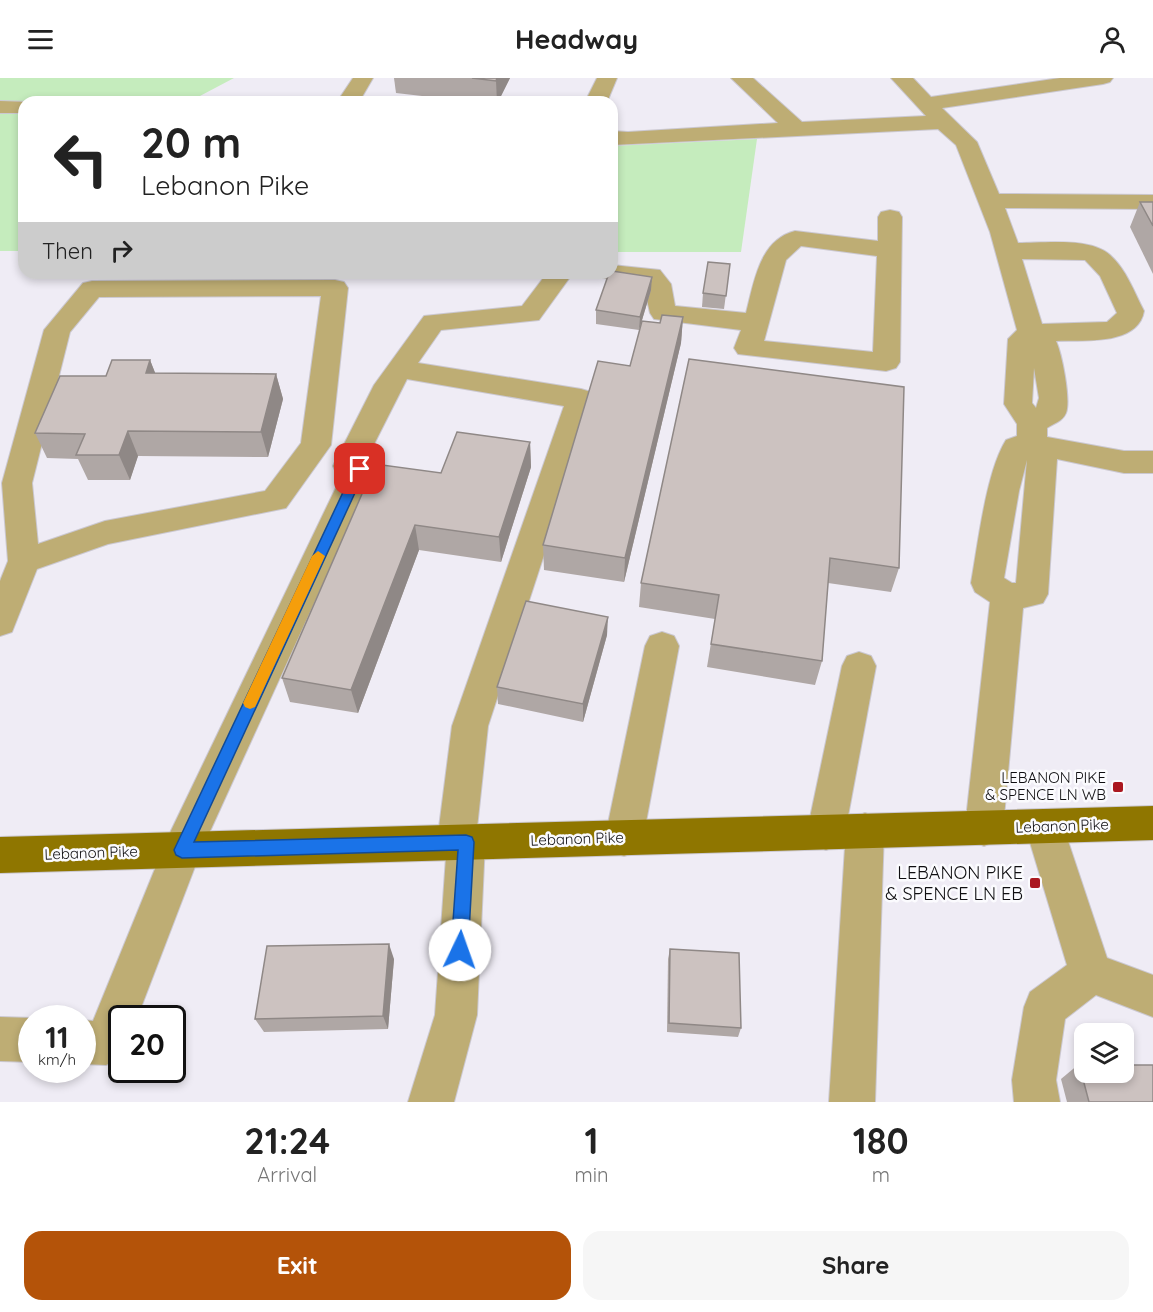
<!DOCTYPE html>
<html lang="en">
<head>
<meta charset="utf-8">
<style>
	:root { --surface:#fff; --page:#f6f6f6; --text:#222; --muted:#767676; --accent:#b45309 }
	body { margin:0; font-family:Quicksand,sans-serif; background:var(--page); color:var(--text); height:100vh; display:flex; flex-direction:column; font-size:22px; white-space:nowrap }
	* { box-sizing:border-box; margin:0 }
	p { font-size:20px; color:var(--muted) }
	.icon { flex:none; width:33px; height:33px; fill:none; stroke:currentColor; stroke-width:2; stroke-linecap:round; stroke-linejoin:round }
	.map { position:relative; height:1024px; overflow:hidden }
	.details { display:flex; flex-direction:column; background:var(--surface); flex:1 }
	.details>* { flex:none }
	.banner { position:absolute; left:18px; top:18px; width:600px; height:183px; border-radius:18px; box-shadow:0 3px 9px #0003; background:#fff; color:var(--text); overflow:hidden }
	.fabs { position:absolute; left:1074px; top:945px; display:grid; gap:12px }
	.fabs a { display:grid; place-items:center; width:60px; height:60px; border-radius:12px; background:var(--surface); box-shadow:0 3px 9px #0003; font-size:30px }
	.speed { position:absolute; left:18px; top:927px; display:flex; gap:12px; font-size:30px; font-weight:700; text-align:center }
	.speed>* { display:grid; place-content:center; width:78px; height:78px; border-radius:50%; background:var(--surface); box-shadow:0 3px 9px #0003; line-height:1 }
	.speed small { font-size:15px; font-weight:400 }
	.speed .limit { border:3px solid #111; border-radius:9px; background:#fff; color:#111 }
	.pin { position:absolute; display:grid; place-items:center; width:51px; height:51px; color:#fff; margin:-26px; border-radius:12px; box-shadow:0 3px 9px #0006 }
	.me { position:absolute; width:66px; margin:-33px; rotate:3deg; stroke-linejoin:round; filter:drop-shadow(0 0 4px #0008) }
	.turn { display:flex; align-items:center; gap:21px; height:126px; padding:0 24px; font-size:27px }
	.turn .icon { width:78px; height:78px; stroke-width:2.5 }
	.turn b { display:block; font-size:42px; line-height:51px }
	.then { display:flex; align-items:center; height:57px; padding:0 24px; background:#0003; gap:12px; font-size:22px }
	.eta { display:flex; justify-content:space-evenly; align-items:center; height:102px; text-align:center }
	.eta b { font-size:36px; font-weight:800; line-height:42px }
	.button { display:flex; gap:12px; margin-top:auto; padding:12px 24px }
	.button a { flex:1; height:69px; border-radius:18px; background:var(--accent); color:#fff; font-size:24px; font-weight:800; line-height:69px; text-align:center }
	.button a+a { background:var(--page); color:var(--text) }
	header { display:flex; justify-content:space-between; align-items:center; height:78px; padding:0 24px; background:var(--surface); font-size:27px; font-weight:800 }
	.map>svg:first-child { display:block }
	.green { fill:#c5ecbd }
	.lines { fill:none; stroke-linecap:round; stroke-linejoin:round }
	.minor-casing { stroke:#cbc8d1; stroke-width:2 }
	.major-casing { stroke:#cbc8d1; stroke-width:2 }
	.minor { fill:#bead74; fill-rule:evenodd }
	.major { fill:#8f7600; fill-rule:evenodd }
	.wall { fill:#afa7a5 }
	.shaded-wall { fill:#8f8886 }
	.building { fill:#ccc2c0; stroke:#8f8886; stroke-width:1.5 }
	.route { fill:#1a73e8; stroke:#114b97; stroke-width:1.5 }
	.slow { fill:#f59e0b }
	.poi-dot { fill:#ab1820; stroke:#fbfbfe; stroke-width:2 }
	.labels { text-anchor:middle; stroke-width:5; stroke-linejoin:round; paint-order:stroke }
	.poi-label { font-size:15px; fill:#0f0e11; stroke:#fbfbfe; text-anchor:end }
	.street-label { font-size:15px; fill:#0f0e11; stroke:#fbfbfe }
	.near-poi-label { font-size:18px; fill:#0f0e11; stroke:#fbfbfe; text-anchor:end }
</style>
</head>
<body>
<header><svg class="icon" aria-label="menu" viewBox="0 0 24 24"><path d="M4 6h16M4 12h16M4 18h16"/></svg>Headway<svg class="icon" aria-label="person" viewBox="0 0 24 24"><circle cx="12" cy="8" r="4"/><path d="M4 21q1-7 8-7t8 7"/></svg></header>
<div class="map">
<svg width="1153" height="1024" viewBox="0 0 1153 1024">
	<rect width="100%" height="100%" fill="#efecf5"/>
	<g class="green">
		<path d="M0 0H234L198 19 225 24H24V173H0Z"/>
		<path d="M757 61 741 174H612V68Z"/>
	</g>
	<g class="lines">
		<g class="minor-casing">
			<g id="minor">
				<path d="M353 0H373L359 24H337Z"/>
				<path d="M597 0H617L607 24H585Z"/>
				<path d="M731 0H753L802 44 926 38 891 0H913L931 19 1060 0H1113L1110 4 1103 6 942 30 977 64 999 116 1153 117V131L1005 130 1018 165C1044 165 1090 159 1110 177 1126 191 1134 214 1144 233 1138 268 1083 262 1056 263 1062 276 1071 322 1066 335 1063 343 1053 346 1047 350V359L1124 373H1153V395H1124L1057 381 1048 516 1043 525 1023 530 1003 750 998 762 984 768 970 762 965 750 990 524 975 514 971 505C978 466 986 394 1006 362L1017 358V346L1004 326 1008 261 1017 252 990 154 956 67 938 51 612 67V53L628 54 778 45ZM1022 181 1085 182 1100 198 1117 235 1107 244 1042 246ZM1034 290 1039 320 1036 330 1032 325ZM1027 382 1016 505H1012L1004 500 1019 413Z"/>
				<path d="M0 23 30 24H24V35H0Z"/>
				<path d="M890 132 899 134 902 139 900 284 896 290 886 293 738 276 734 270 741 252 654 241 650 235 643 204 603 200 599 195H612V187L660 192 671 206 675 228 746 235C754 205 759 162 795 153L878 163V139L881 134ZM801 168 877 178 873 274 764 263 786 182Z"/>
				<path d="M547 195H573L539 242 441 252 418 285 581 311 591 314 595 321 488 648 477 750 485 764 477 937 454 1024H408L435 937 446 779 442 778 437 765 452 648 564 328 407 301 366 382 371 383 375 391 201 773 137 940H122L121 980 106 987 82 986V942L93 943 168 759 342 397 337 396 333 388 374 307 424 238 522 228Z"/>
				<path d="M335 202 344 204 348 210 331 367 286 430 108 466 37 491 12 554 0 558V503L8 483 2 405 44 252 83 205 92 203ZM321 218 301 365 265 413 105 443 38 466 32 405 70 254 99 219Z"/>
				<path d="M662 554 674 558 679 568 643 760 638 773 624 778 610 773 605 760 645 568 650 558Z"/>
				<path d="M859 574 871 578 876 588 845 754 840 766 826 772 812 766 807 754 842 588 847 578Z"/>
				<path d="M1044 731 1058 736 1063 748 1107 880 1153 897V939L1096 917 1065 941 1056 1002 1060 1024H1014L1012 1002 1024 929 1030 914 1067 887 1025 748 1030 736Z"/>
				<path d="M865 735 879 741 884 753 875 1024H829L846 753 851 741Z"/>
				<path d="M0 939 33 940 32 984 0 983Z"/>
			</g>
		</g>
		<g class="major-casing">
			<path id="major" d="M1153 728V762L0 795V759Z"/>
		</g>
		<use href="#minor" class="minor"/>
		<use href="#major" class="major"/>
	</g>
	<g class="wall">
		<path d="M394 0H510L498 24H474L396 15Z"/>
		<path d="M1140 124H1153V196L1130 149Z"/>
		<path d="M730 186 724 231 702 229 703 215Z"/>
		<path d="M651 212 639 252 596 246V232Z"/>
		<path d="M683 239 681 265 624 504 544 492 543 467 630 288 660 245Z"/>
		<path d="M689 281 899 490 891 514 828 505 822 583 815 607 707 589 715 541 639 529 641 505Z"/>
		<path d="M150 282 155 295 276 296 283 321 268 379 138 378 130 402H88L78 381 47 380 35 355Z"/>
		<path d="M530 364 531 389 501 484 419 472 358 635 290 624 282 600 441 395Z"/>
		<path d="M607 557 583 644 498 626 497 609Z"/>
		<path d="M670 871 741 950 738 959 667 954 668 881Z"/>
		<path d="M394 881 388 951 264 954 255 941Z"/>
		<path d="M1079 986 1153 1024H1067L1061 1001Z"/>
	</g>
	<g class="shaded-wall">
		<path d="M497 0H510L498 24H497L496 3Z"/>
		<path d="M652 199 651 212 639 252 640 239Z"/>
		<path d="M683 239 681 265 624 504 625 480Z"/>
		<path d="M150 282 160 307 146 295Z"/>
		<path d="M276 296 283 321 268 379 261 354Z"/>
		<path d="M128 353 138 378 130 402 119 377Z"/>
		<path d="M530 364 531 389 501 484 499 459Z"/>
		<path d="M415 447 419 472 358 635 351 612Z"/>
		<path d="M608 539 607 557 583 644V626Z"/>
		<path d="M389 866 394 881 388 951 383 938Z"/>
	</g>
	<g class="building">
		<path d="M472 0H497L496 3Z"/>
		<path d="M1140 124H1153V148Z"/>
		<path d="M708 184 730 186 726 218 703 215Z"/>
		<path d="M612 193 652 199 640 239 596 232 609 195H612Z"/>
		<path d="M662 237 683 239 625 480 543 467 598 283 630 288 642 243 660 245Z"/>
		<path d="M689 281 904 309 899 490 830 480 822 583 711 566 719 517 641 505Z"/>
		<path d="M112 282H150L146 295 276 296 261 354 128 353 119 377H76L85 356 35 355 60 298H106Z"/>
		<path d="M457 354 530 364 499 459 415 447 351 612 282 600 375 386 441 395Z"/>
		<path d="M526 523 608 539 583 626 497 609Z"/>
		<path d="M389 866 383 938 255 941 267 868Z"/>
		<path d="M670 871 739 875 741 950 669 945Z"/>
		<path d="M1079 986H1084V994H1124V987H1153V1024H1089Z"/>
	</g>
	<path class="route" d="M360 386 366 391 194 764 466 757 472 759 474 764 468 872 466 878 460 880 454 878 451 872 458 772 182 780 176 777 174 772 354 391Z"/>
	<path class="slow" d="M318 473 325 478 257 625 255 629 250 631 245 629 243 625 312 478Z"/>
	<g class="poi-dot">
		<rect x="1112" y="703" width="12" height="12" rx="3"/>
		<rect x="1029" y="799" width="12" height="12" rx="3"/>
	</g>
	<g class="labels">
		<g class="poi-label">
			<text x="1106" y="705">LEBANON PIKE<tspan x="1106" dy="17">&amp; SPENCE LN WB</tspan></text>
		</g>
		<g class="street-label">
			<text transform="translate(1062 748) rotate(-2)" y="5">Lebanon Pike</text>
			<text transform="translate(577 761) rotate(-2)" y="5">Lebanon Pike</text>
			<text transform="translate(91 775) rotate(-2)" y="5">Lebanon Pike</text>
		</g>
		<g class="near-poi-label">
			<text x="1023" y="801">LEBANON PIKE<tspan x="1023" dy="21">&amp; SPENCE LN EB</tspan></text>
		</g>
	</g>
</svg>
<div class="fabs">
<a><svg class="icon" aria-label="layers" viewBox="0 0 24 24"><path d="M12 4l9 5-9 5-9-5zM3 14l9 5 9-5"/></svg></a>
</div>
<div class="speed"><div>11<small>km/h</small></div><div class="limit">20</div></div>
<div class="pin" style="left:360px;top:391px;background:#d93025"><svg class="icon" aria-label="arrive" viewBox="0 0 24 24"><path d="M6 21V4h12l-3 4 3 4H6"/></svg></div>
<svg class="me" style="left:460px;top:872px" viewBox="-20 -20 40 40"><circle r="19" fill="#fff"/><path d="M0-13L10 11 0 6-10 11z" fill="#1a73e8"/></svg>
<div class="banner">
<div class="turn"><svg class="icon" aria-label="left" viewBox="0 0 24 24"><path d="M17 20v-9H6M10 6l-5 5 5 5"/></svg><div><b>20 m</b>Lebanon Pike</div></div>
<div class="then">Then<svg class="icon" aria-label="right" viewBox="0 0 24 24"><path d="M7 20v-9h11M14 6l5 5-5 5"/></svg></div>
</div>
</div>
<section class="details">
<div class="eta">
<div><b>21:24</b><p>Arrival</p></div>
<div><b>1</b><p>min</p></div>
<div><b>180</b><p>m</p></div>
</div>
<div class="button"><a>Exit</a><a>Share</a></div>
</section>
</body>
</html>
